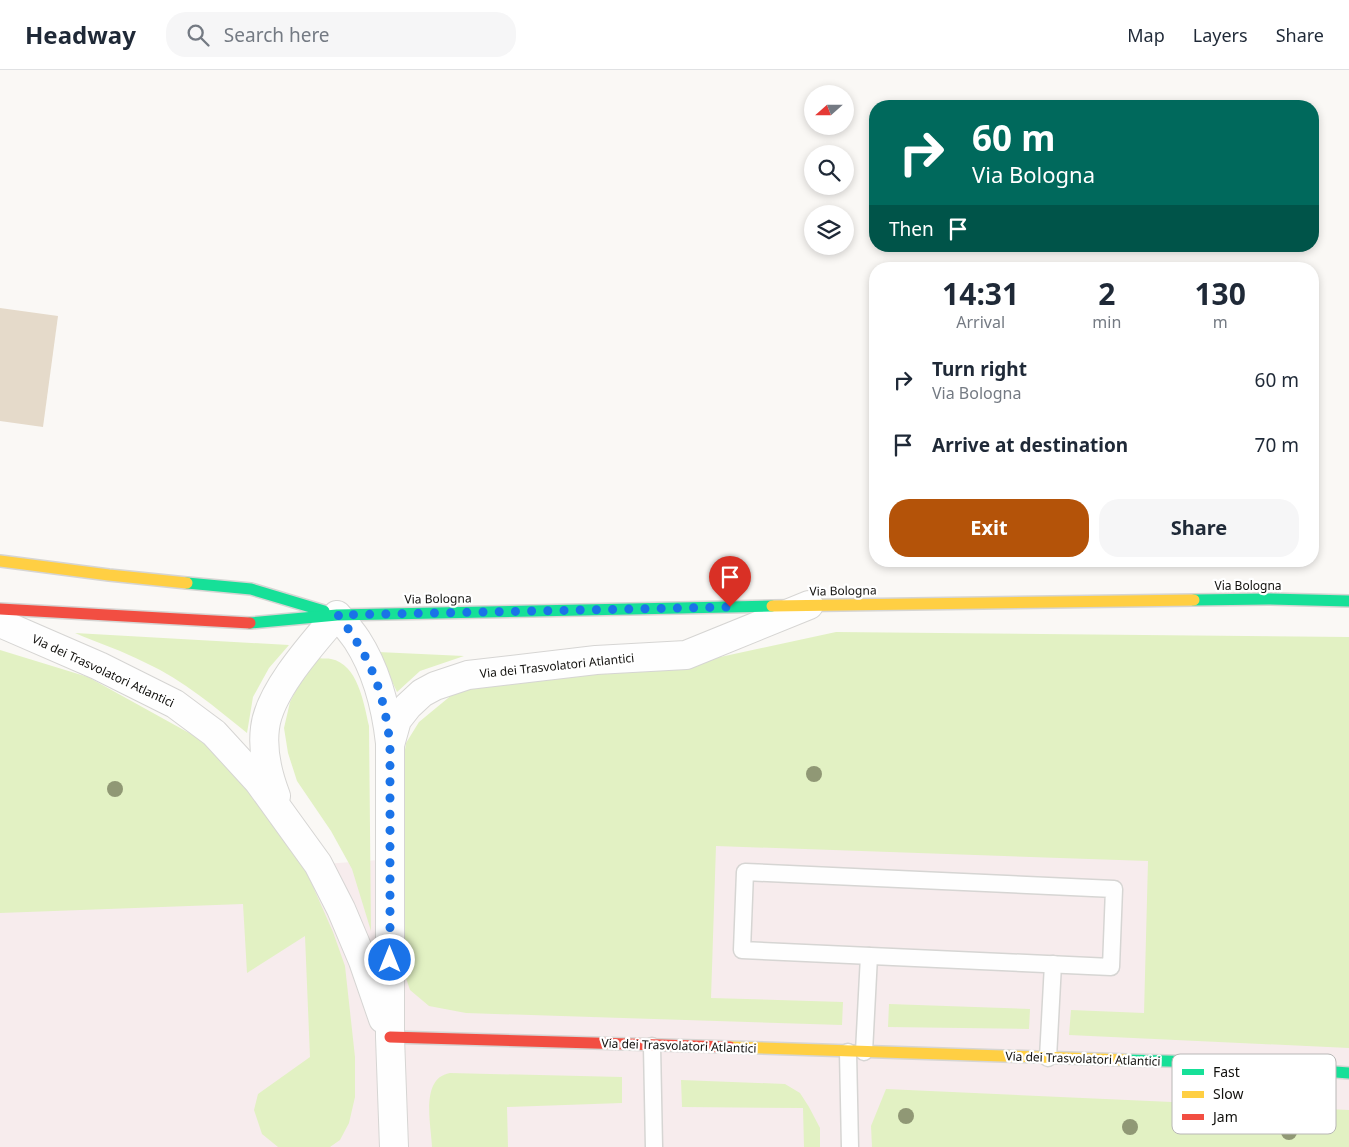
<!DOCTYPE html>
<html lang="en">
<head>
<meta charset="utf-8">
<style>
	:root { --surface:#fff; --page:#f6f6f7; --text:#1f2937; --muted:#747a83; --line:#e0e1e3; --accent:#b45309 }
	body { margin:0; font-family:"Noto Sans",sans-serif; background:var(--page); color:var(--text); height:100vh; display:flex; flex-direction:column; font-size:19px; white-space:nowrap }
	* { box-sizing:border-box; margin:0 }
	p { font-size:16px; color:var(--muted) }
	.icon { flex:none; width:28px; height:28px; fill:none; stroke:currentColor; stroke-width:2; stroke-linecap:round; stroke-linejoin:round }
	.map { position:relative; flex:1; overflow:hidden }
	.sheet { position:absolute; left:869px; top:192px; width:450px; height:305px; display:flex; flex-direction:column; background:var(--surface); border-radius:20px; box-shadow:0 2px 8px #0003 }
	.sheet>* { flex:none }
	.guide { position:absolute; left:869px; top:30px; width:450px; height:152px; border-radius:20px; box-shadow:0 2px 8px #0003; background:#00695c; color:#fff; overflow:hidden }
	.needle { width:32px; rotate:249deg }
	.controls { position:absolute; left:804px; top:15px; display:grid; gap:10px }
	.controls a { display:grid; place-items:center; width:50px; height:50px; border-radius:50%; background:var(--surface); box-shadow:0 2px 8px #0003; font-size:25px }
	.pin { position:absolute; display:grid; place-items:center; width:42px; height:42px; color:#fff; margin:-51px -21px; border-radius:50% 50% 50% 0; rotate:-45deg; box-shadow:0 0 5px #0007 }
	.pin .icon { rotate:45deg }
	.me { position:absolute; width:55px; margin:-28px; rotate:0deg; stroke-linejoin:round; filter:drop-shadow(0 0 4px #0008) }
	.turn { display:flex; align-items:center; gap:18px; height:105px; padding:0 20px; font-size:22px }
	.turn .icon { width:65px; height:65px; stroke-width:2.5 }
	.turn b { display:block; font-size:35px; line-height:42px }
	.then { display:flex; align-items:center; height:48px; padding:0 20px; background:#0003; gap:10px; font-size:19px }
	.eta { display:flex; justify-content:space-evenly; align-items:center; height:85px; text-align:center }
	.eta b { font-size:30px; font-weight:700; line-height:35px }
	.button { display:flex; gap:10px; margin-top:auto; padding:10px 20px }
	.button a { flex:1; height:58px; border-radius:20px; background:var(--accent); color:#fff; font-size:20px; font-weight:700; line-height:58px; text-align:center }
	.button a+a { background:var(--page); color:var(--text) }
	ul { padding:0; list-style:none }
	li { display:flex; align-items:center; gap:15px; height:65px; padding:0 20px }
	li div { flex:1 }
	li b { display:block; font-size:19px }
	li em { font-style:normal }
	header { display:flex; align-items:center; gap:30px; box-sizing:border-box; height:70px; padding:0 25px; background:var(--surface); border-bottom:1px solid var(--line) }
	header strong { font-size:24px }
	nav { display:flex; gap:28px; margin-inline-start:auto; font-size:18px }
	.search { width:350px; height:45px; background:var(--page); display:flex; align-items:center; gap:12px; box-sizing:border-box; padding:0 18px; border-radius:20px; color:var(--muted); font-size:19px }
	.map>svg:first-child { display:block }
	.industrial { fill:#f7eced }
	.green { fill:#e2f1c3 }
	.building { fill:#e5daca }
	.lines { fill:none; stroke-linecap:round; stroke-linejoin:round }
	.lane-casing { stroke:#d6d5d3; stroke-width:19 }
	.street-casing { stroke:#d6d5d3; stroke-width:30 }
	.fast-casing { stroke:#d6d5d3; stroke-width:14 }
	.slow-casing { stroke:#d6d5d3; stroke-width:14 }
	.jam-casing { stroke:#d6d5d3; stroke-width:14 }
	.lane { stroke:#fefefe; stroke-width:16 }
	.street { stroke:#fefefe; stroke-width:28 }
	.fast { stroke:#16e098; stroke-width:11 }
	.slow { stroke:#ffcf43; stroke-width:11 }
	.jam { stroke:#f24e42; stroke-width:11 }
	.tree { fill:#909875 }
	.route { stroke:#1a73e8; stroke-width:9; stroke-dasharray:0 16.2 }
	.labels { text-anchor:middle; stroke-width:4.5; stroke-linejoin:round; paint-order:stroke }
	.street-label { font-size:12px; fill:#11100d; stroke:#fff }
	.key { fill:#fff; stroke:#b8b7b6; stroke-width:1 }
	.key-label { font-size:14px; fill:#11100d }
</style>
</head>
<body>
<header>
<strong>Headway</strong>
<div class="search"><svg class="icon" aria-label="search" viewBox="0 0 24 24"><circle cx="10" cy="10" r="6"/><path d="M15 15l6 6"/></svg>Search here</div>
<nav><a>Map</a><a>Layers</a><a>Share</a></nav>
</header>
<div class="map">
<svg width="1349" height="1077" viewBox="0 0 1349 1077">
	<rect width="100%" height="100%" fill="#faf8f5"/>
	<path class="industrial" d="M1349 760V1077H0V818L744 763Z"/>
	<g class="green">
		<path d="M836 562 1349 567V978L1069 965 1071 940 1144 943 1148 791 716 776 711 928 843 932 842 955 466 943 429 936 410 920 400 890 401 706 406 673 419 652 459 619 711 589Z"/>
		<path d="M75 563 289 575 269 598 253 627 247 663C216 638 183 610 146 593 123 581 98 573 75 563Z"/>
		<path d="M0 580 88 607 200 669 245 712 279 752 307 803 333 862 345 896 355 987V1027L349 1053 340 1070 330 1077H278L262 1064 254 1040 258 1024 310 987 305 866 247 903 243 834 0 843Z"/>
		<path d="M378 582 464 586 420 601 397 622Z"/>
		<path d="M319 588C323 589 328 588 331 589 358 594 364 634 369 656L371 861 352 799 331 761 297 711 288 683 284 658 290 632 306 600Z"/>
		<path d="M889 934 1030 939 1029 959 888 957Z"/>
		<path d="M450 1003 622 1007V1033L507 1037 508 1077H432C431 1054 420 1008 450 1003Z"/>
		<path d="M681 1010 785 1014 800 1023 809 1037 820 1058V1077H804L803 1038 682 1037Z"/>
		<path d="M886 1019 1349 1040V1077H872L871 1056Z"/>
	</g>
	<path class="building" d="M0 238 58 246 43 357 0 351Z"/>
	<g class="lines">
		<g class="lane-casing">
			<g id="lane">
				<path d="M745 802 1114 819 1111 897 742 880Z"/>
				<path d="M652 976 654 1077"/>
				<path d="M848 982 850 1077"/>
				<path d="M864 982 869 886"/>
				<path d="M1048 988 1053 894"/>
			</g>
		</g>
		<g class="street-casing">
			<g id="street">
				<path d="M0 553 99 596 175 634 214 663 258 711 318 794 341 839 363 891 383 949"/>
				<path d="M276 726C268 705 262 681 265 658 269 621 314 572 337 545 344 553 351 561 357 570 377 601 386 637 390 673"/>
				<path d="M394 1077 390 967V675L397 650 408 636 422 623 435 616 468 605 596 590 686 585 809 535"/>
			</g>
		</g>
		<g class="fast-casing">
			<g id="fast">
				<path d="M187 513 251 519 324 541"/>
				<path d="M1194 530 1268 529 1349 531"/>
				<path d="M250 553 337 545 772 536"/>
				<path d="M1127 990 1205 992 1349 1003"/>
			</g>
		</g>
		<g class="slow-casing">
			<g id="slow">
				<path d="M0 491 109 505 187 513"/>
				<path d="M772 536 1194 530"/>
				<path d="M730 977 1127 990"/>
			</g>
		</g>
		<g class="jam-casing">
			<g id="jam">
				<path d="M0 539 250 553"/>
				<path d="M390 967 730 977"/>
			</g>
		</g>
		<use href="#lane" class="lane"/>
		<use href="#street" class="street"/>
		<use href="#fast" class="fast"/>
		<use href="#slow" class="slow"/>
		<use href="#jam" class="jam"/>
	</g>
	<g class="tree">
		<circle cx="814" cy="704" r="8"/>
		<circle cx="115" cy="719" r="8"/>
		<circle cx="906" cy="1046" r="8"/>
		<circle cx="1130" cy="1057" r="8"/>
		<circle cx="1289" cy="1062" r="8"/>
	</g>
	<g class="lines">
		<path class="route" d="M390 890V675C384 621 371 588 338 545L730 537"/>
	</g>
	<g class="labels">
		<g class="street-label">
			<text x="1248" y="520">Via Bologna</text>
			<text transform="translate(843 521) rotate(-1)" y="4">Via Bologna</text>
			<text transform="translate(438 529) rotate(-1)" y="4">Via Bologna</text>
			<text transform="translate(557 596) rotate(-6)" y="4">Via dei Trasvolatori Atlantici</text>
			<text transform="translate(103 601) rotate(25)" y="4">Via dei Trasvolatori Atlantici</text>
			<text transform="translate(679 976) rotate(2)" y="4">Via dei Trasvolatori Atlantici</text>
			<text transform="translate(1083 989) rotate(2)" y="4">Via dei Trasvolatori Atlantici</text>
		</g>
	</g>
	<rect x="1172" y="984" width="164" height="80" rx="8" class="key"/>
	<rect x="1182" y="999" width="22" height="6" fill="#16e098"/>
	<rect x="1182" y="1021" width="22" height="7" fill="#ffcf43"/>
	<rect x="1182" y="1044" width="22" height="6" fill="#f24e42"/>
	<g class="key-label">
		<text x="1213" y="1007">Fast</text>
		<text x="1213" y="1029">Slow</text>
		<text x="1213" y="1052">Jam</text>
	</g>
</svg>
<div class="controls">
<a><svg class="needle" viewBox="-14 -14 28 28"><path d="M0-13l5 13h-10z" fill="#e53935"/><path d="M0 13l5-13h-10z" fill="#747a83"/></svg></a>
<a><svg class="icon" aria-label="search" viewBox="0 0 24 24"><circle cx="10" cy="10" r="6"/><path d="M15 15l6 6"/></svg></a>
<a><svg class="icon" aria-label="layers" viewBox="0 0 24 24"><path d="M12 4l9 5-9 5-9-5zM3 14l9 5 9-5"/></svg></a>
</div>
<div class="pin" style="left:730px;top:537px;background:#d93025"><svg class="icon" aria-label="arrive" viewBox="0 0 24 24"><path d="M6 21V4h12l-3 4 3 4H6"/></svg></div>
<svg class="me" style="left:390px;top:890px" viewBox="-20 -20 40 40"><circle r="17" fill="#1a73e8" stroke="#fff" stroke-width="3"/><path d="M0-11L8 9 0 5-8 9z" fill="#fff"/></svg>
<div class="guide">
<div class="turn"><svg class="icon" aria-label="right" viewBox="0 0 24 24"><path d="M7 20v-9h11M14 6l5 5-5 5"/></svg><div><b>60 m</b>Via Bologna</div></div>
<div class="then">Then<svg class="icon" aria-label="arrive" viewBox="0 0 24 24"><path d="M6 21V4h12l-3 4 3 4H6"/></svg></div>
</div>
<section class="sheet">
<div class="eta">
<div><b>14:31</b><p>Arrival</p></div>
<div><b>2</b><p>min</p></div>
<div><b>130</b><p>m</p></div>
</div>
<ul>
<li><svg class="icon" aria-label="right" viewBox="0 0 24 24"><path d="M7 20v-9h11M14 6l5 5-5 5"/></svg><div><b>Turn right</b><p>Via Bologna</p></div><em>60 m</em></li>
<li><svg class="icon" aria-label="arrive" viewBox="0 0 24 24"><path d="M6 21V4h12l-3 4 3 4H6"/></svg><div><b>Arrive at destination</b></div><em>70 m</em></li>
</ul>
<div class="button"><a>Exit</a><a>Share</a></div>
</section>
</div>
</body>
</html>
